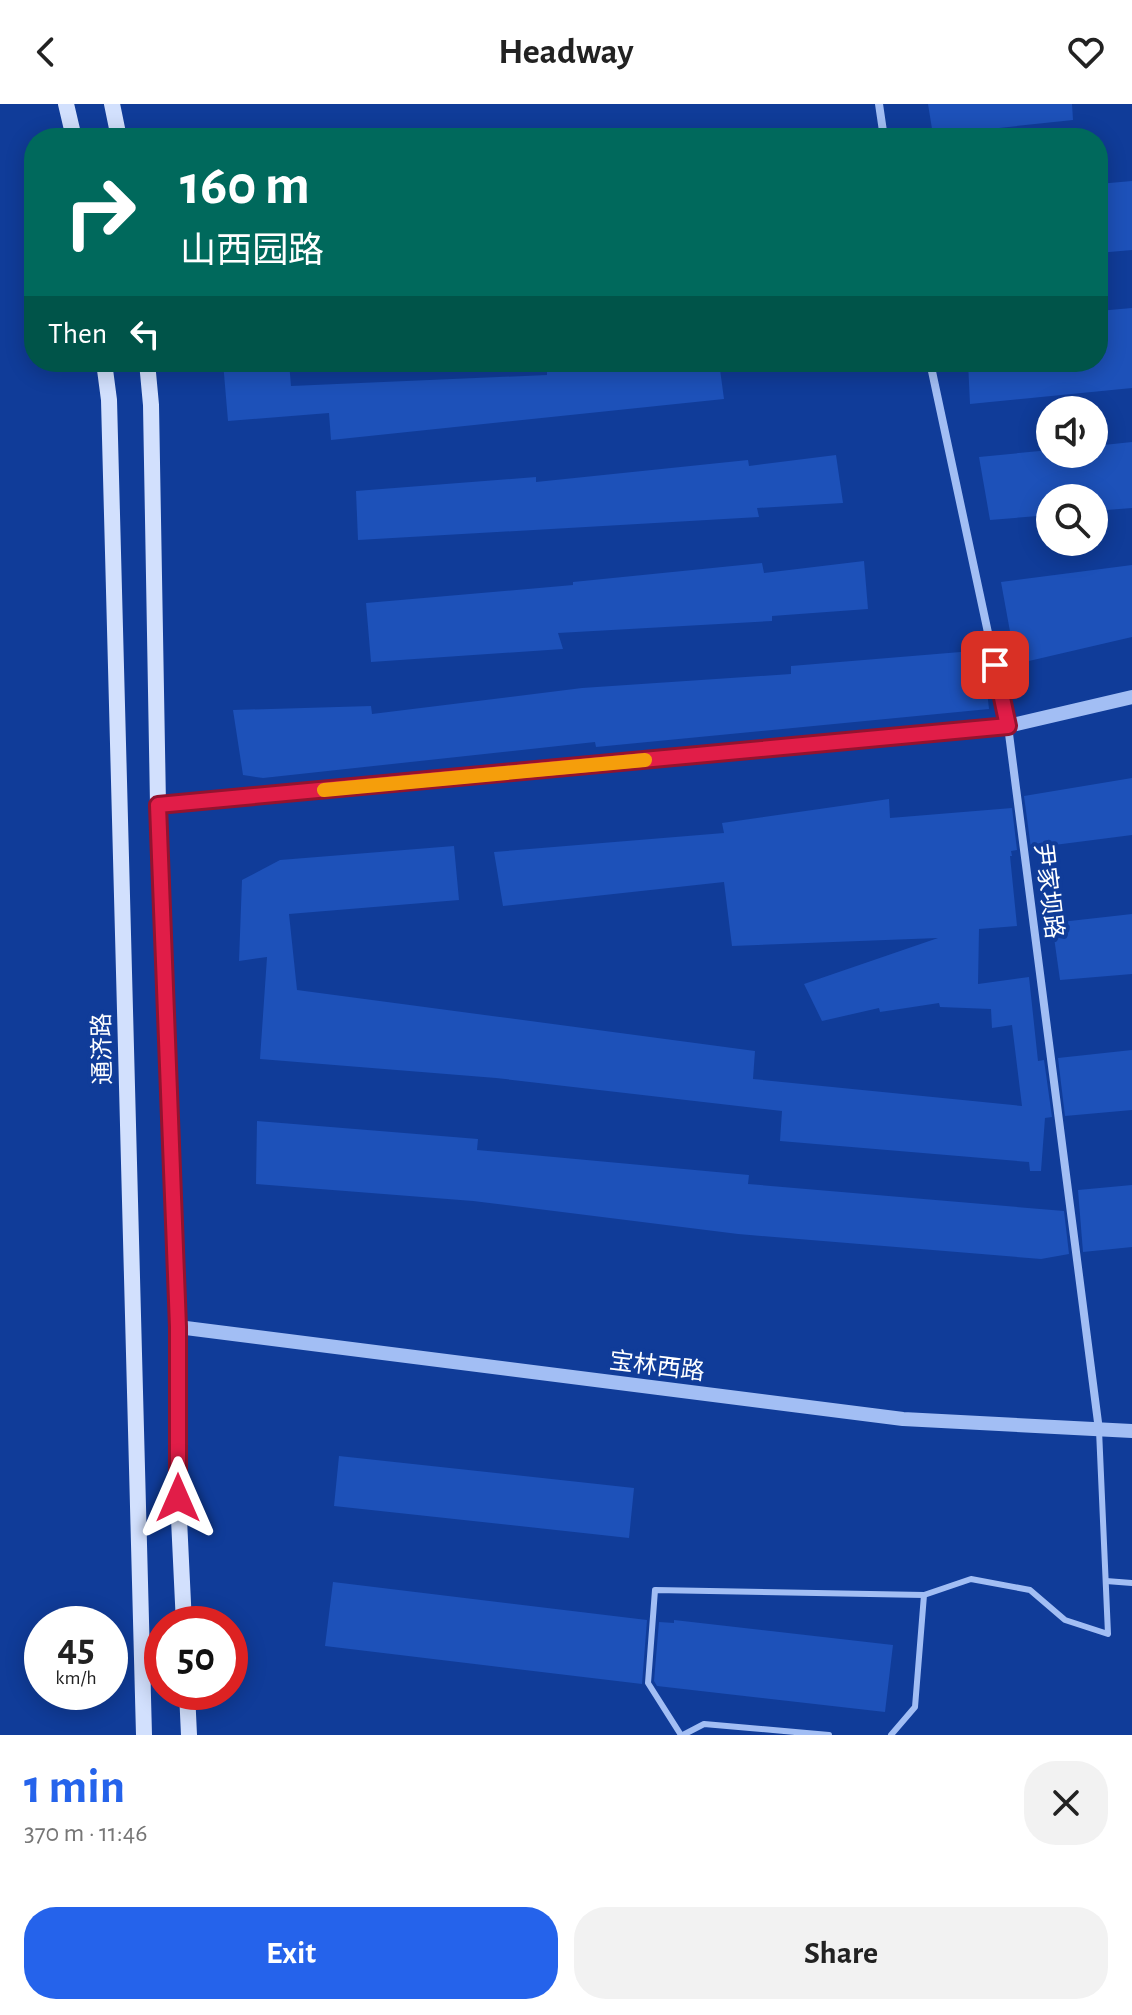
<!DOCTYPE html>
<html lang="en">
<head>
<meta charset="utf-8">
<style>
	:root { --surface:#fff; --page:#f2f2f2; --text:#222; --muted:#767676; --accent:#2563eb }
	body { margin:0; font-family:"Alegreya Sans","Noto Sans SC",sans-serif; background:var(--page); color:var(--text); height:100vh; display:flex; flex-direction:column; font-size:30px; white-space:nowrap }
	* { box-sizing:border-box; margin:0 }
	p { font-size:26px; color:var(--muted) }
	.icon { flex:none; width:44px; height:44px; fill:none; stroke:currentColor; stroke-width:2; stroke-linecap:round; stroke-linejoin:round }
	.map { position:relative; height:1631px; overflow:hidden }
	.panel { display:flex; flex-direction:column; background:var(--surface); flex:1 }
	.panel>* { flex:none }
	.top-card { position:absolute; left:24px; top:24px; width:1084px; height:244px; border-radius:32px; box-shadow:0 4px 20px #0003; background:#00695c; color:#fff; overflow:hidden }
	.fabs { position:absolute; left:1036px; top:292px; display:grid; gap:16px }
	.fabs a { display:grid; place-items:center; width:72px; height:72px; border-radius:50%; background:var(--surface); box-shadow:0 4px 20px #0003; font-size:40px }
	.speed { position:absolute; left:24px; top:1502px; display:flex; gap:16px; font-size:40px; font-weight:700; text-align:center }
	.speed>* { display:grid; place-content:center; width:104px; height:104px; border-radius:50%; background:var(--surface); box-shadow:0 4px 20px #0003; line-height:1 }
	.speed small { font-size:20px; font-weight:400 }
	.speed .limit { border:12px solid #d22; background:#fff; color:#111 }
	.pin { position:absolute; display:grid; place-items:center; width:68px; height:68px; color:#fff; margin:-34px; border-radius:16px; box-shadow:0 4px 12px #0006 }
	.me { position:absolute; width:88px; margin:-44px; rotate:0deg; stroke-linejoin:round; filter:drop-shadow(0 0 6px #0008) }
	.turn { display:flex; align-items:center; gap:28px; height:168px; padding:0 24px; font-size:36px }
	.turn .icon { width:104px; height:104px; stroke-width:2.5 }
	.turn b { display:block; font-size:56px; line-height:68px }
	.then { display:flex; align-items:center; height:76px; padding:0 24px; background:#0003; gap:16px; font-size:30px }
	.round { display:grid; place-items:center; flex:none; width:84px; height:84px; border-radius:32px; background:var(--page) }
	.headline { display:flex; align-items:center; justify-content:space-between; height:136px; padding:0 24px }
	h1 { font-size:48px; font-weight:700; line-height:60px; color:var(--accent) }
	.primary-button { display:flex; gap:16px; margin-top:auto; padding:16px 24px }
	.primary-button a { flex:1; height:92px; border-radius:32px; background:var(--accent); color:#fff; font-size:32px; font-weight:700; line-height:92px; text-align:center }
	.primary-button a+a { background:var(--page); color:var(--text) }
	header { display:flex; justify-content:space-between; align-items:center; height:104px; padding:0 24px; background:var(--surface); font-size:36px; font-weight:700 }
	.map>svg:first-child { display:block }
	.building { fill:#1d51b9 }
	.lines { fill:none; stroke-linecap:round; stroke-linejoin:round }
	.service { stroke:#a2bef4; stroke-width:6 }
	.minor { stroke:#a2bef4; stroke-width:8 }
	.tertiary { stroke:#a2bef4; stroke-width:14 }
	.secondary { stroke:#d2e0fd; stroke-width:16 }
	.route-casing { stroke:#92132f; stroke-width:20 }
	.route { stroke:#e11d48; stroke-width:14 }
	.slow { stroke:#f59e0b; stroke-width:14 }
	.labels { text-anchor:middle; stroke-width:8; stroke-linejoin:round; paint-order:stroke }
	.street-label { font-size:24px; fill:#fff; stroke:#103c99 }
</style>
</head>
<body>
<header><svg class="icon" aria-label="back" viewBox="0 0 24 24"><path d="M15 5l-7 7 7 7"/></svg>Headway<svg class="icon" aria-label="heart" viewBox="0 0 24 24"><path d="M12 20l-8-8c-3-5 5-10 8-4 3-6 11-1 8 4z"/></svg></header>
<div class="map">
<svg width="1132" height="1631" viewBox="0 0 1132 1631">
	<rect width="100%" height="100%" fill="#103c99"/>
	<g class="building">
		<path d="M928 0H1072L1073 16 933 31Z"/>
		<path d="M1132 77V146L1098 149V80Z"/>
		<path d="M1132 204V284L970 300 968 258H1098V207Z"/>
		<path d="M223 258H289L291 282 547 271V264L610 258H719L724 295 331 336 329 309 228 317Z"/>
		<path d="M1132 338V404L1094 407V394H1050V411L990 416 979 353 1050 346V350H1094V342Z"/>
		<path d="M836 351 843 399 757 404 759 413 358 436 356 387 536 373V378L748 356 749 362Z"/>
		<path d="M864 457 868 505 772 512V517L558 529 563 545 371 558 366 499 573 481V478L762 459 764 469Z"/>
		<path d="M1132 461V533L1003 563 999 545 1013 544 1001 478Z"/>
		<path d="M985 546 989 567 985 568 989 605 596 643 595 638 263 674 243 671 233 606 371 602 372 610 582 584 791 570V562Z"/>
		<path d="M1132 674V731L1031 744 1024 692Z"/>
		<path d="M889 695 890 714 1012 704 1017 746 1011 747 1012 752H1010L1017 822 979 825 978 880 1029 873 1038 957 1044 956 1052 1013 1045 1014 1041 1067H1030L1029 1058 780 1037 782 1007 496 974 260 955 267 853 239 857 242 776 280 756 454 742 459 796 289 810 297 886 755 947 753 975 1022 1002 1012 921 992 924 991 905 940 903 939 899 880 908 879 904 822 917 804 880 938 834 732 842 724 778 503 802 494 748 724 729 722 719Z"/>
		<path d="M1132 810V870L1060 876 1052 819Z"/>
		<path d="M1132 946V1006L1065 1012 1058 954Z"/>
		<path d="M257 1017 478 1035 477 1046 749 1071 748 1080 1064 1107 1069 1150 1041 1155 738 1130 473 1097 256 1080Z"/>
		<path d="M1132 1081V1143L1083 1148 1078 1086Z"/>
		<path d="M339 1352 634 1384 629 1434 334 1402Z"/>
		<path d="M333 1478 647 1516 642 1580 325 1542Z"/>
		<path d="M674 1516 893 1541 885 1608 657 1582 654 1577 659 1518 674 1519Z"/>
	</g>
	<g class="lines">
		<g class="service">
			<path d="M1106 1477 1132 1479"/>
			<path d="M681 1631 648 1579 655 1486 924 1491"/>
			<path d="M683 1631 704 1620 829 1631"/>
			<path d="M891 1631 915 1603 924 1491 971 1475 1030 1486 1065 1516 1108 1530 1099 1326"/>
		</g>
		<g class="minor">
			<path d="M879 0 884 34"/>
			<path d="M930 258 1008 622 1099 1326"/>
		</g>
		<g class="tertiary">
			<path d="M158 701 1008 622 1132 593"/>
			<path d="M178 1223 903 1315 1132 1327"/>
		</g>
		<g class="secondary">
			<path d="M66 0 74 34"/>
			<path d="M112 0 119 34"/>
			<path d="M104 258 109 296 144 1631"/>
			<path d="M147 258 151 301 158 701 178 1223V1394L184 1520"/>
			<path d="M187 1588 189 1631"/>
		</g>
	</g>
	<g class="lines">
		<g class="route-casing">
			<path id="route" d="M178 1394V1223L158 701 1008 622 995 561"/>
		</g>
		<use href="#route" class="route"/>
		<path class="slow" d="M324 686 645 656"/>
	</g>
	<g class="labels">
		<g class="street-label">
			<text transform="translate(1049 787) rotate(83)" y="8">尹家坝路</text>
			<text transform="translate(102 945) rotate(-91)" y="8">通济路</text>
			<text transform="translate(657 1262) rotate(7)" y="8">宝林西路</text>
		</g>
	</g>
</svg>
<div class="fabs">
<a><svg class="icon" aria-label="sound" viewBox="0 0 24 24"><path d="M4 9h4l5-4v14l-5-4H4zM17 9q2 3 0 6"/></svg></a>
<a><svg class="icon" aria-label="search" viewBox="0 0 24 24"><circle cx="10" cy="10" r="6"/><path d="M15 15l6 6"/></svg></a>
</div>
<div class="speed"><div>45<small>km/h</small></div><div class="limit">50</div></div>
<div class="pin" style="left:995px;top:561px;background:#d93025"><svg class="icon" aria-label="arrive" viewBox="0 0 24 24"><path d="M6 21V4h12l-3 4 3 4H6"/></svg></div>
<svg class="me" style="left:178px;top:1394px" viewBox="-20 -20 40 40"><path d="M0-17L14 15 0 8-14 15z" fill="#e11d48" stroke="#fff" stroke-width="4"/></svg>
<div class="top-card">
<div class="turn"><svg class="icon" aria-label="right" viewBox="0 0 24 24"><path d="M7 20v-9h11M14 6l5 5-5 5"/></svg><div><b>160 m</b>山西园路</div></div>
<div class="then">Then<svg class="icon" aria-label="left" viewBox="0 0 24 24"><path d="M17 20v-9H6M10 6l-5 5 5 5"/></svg></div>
</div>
</div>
<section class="panel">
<div class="headline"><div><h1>1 min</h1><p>370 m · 11:46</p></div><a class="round"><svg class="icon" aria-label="close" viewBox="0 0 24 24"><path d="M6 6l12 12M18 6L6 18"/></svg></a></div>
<div class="primary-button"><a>Exit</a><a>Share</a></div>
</section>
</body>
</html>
